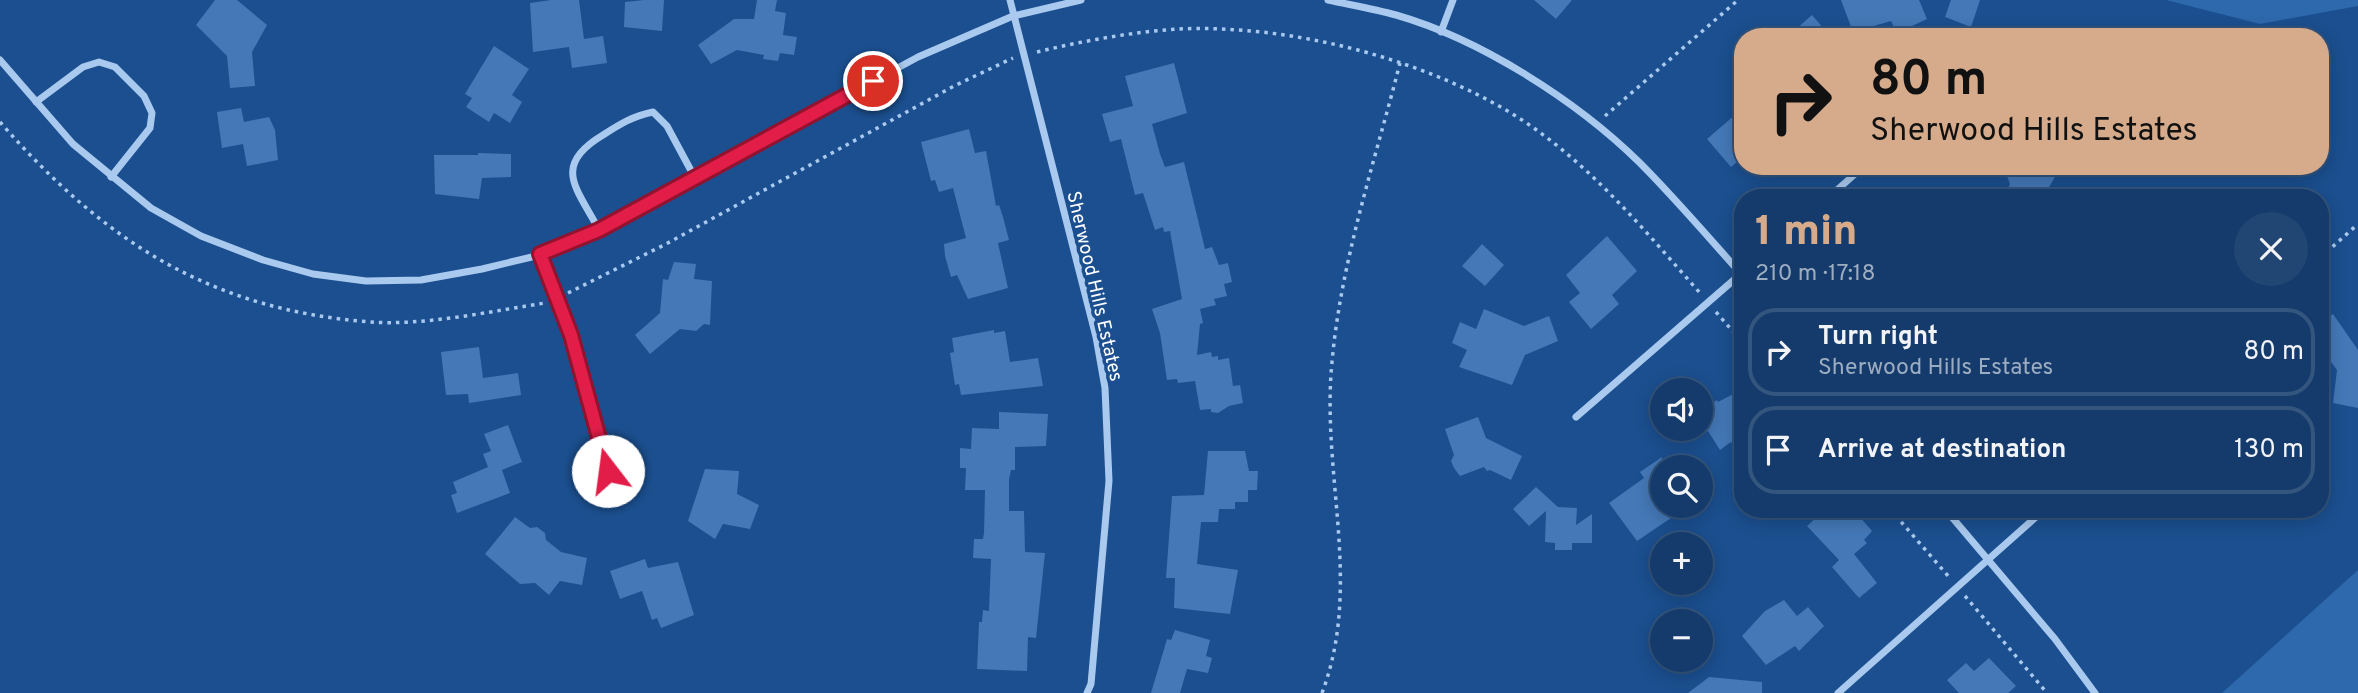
<!DOCTYPE html>
<html lang="en">
<head>
<meta charset="utf-8">
<style>
	:root { --surface:#143b6b; --page:#214673; --text:#f1f3f6; --muted:#9dadc1; --line:#33557e; --accent:#d6ab8b }
	body { margin:0; font-family:Overpass,sans-serif; background:var(--page); color:var(--text); height:100vh; display:flex; flex-direction:column; font-size:26px; white-space:nowrap }
	* { box-sizing:border-box; margin:0 }
	p { font-size:23px; color:var(--muted) }
	.icon { flex:none; width:38px; height:38px; fill:none; stroke:currentColor; stroke-width:2; stroke-linecap:round; stroke-linejoin:round }
	.map { position:relative; flex:1; overflow:hidden }
	.sheet { position:absolute; left:1734px; top:189px; width:595px; height:329px; display:flex; flex-direction:column; background:var(--surface); border-radius:28px; box-shadow:0 4px 18px #0003,0 0 0 2px var(--line) }
	.sheet>* { flex:none }
	.hud { position:absolute; left:1734px; top:28px; width:595px; height:147px; border-radius:28px; box-shadow:0 4px 18px #0003,0 0 0 2px var(--line); background:#d6ab8b; color:#111; overflow:hidden }
	.fabs { position:absolute; left:1650px; top:378px; display:grid; gap:14px }
	.fabs a { display:grid; place-items:center; width:63px; height:63px; border-radius:50%; background:var(--surface); box-shadow:0 4px 18px #0003,0 0 0 2px var(--line); font-size:35px }
	.pin { position:absolute; display:grid; place-items:center; width:60px; height:60px; color:#fff; margin:-30px; border:4px solid #fff; border-radius:50%; box-shadow:0 2px 7px #0007 }
	.me { position:absolute; width:77px; margin:-38px; rotate:345deg; stroke-linejoin:round; filter:drop-shadow(0 0 5px #0008) }
	.turn { display:flex; align-items:center; gap:24px; height:147px; padding:0 21px; font-size:32px }
	.turn .icon { width:91px; height:91px; stroke-width:2.5 }
	.turn b { display:block; font-size:49px; line-height:60px }
	.round { display:grid; place-items:center; flex:none; width:74px; height:74px; border-radius:37px; background:var(--page) }
	.overview { display:flex; align-items:center; justify-content:space-between; height:119px; padding:0 21px }
	h1 { font-size:42px; font-weight:800; line-height:52px; color:var(--accent) }
	ul { padding:0; list-style:none }
	li { display:flex; align-items:center; gap:21px; height:88px; margin:0 14px 10px; padding:0 7px; border:4px solid var(--line); border-radius:28px }
	li div { flex:1 }
	li b { display:block; font-size:26px }
	li em { font-style:normal }
	.map>svg:first-child { display:block }
	.green { fill:#2e69ad }
	.building { fill:#4478b7 }
	.lines { fill:none; stroke-linecap:round; stroke-linejoin:round }
	.path { stroke:#a9c9ee; stroke-width:3.5; stroke-dasharray:3.5 5; stroke-linecap:butt }
	.street { stroke:#a9c9ee; stroke-width:7 }
	.route-casing { stroke:#92132f; stroke-width:18 }
	.route { stroke:#e11d48; stroke-width:12 }
	.labels { text-anchor:middle; stroke-width:7; stroke-linejoin:round; paint-order:stroke }
	.street-label { font-size:19px; fill:#fff; stroke:#1b4f8f }
</style>
</head>
<body>
<div class="map">
<svg width="2358" height="693" viewBox="0 0 2358 693">
	<rect width="100%" height="100%" fill="#1b4f8f"/>
	<g class="green">
		<path d="M2166 0H2358V6L2260 24Z"/>
		<path d="M2358 570V693H2222L2348 579Z"/>
	</g>
	<g class="building">
		<path d="M215 0H237L267 25 252 52 255 86 230 88 227 56 196 25Z"/>
		<path d="M551 0H579L584 39 603 36 607 63 572 68 569 47 533 52 530 3Z"/>
		<path d="M644 0H664L662 31 624 27 625 2Z"/>
		<path d="M757 0H777L775 11 786 13 783 35 797 37 794 55 780 53 778 61 763 59 764 55 737 50 711 64 698 45 734 19H754Z"/>
		<path d="M1534 0H1572L1556 19Z"/>
		<path d="M1841 0H1919L1927 19 1897 33 1891 21 1853 32Z"/>
		<path d="M1951 0H1980L1971 27 1945 17Z"/>
		<path d="M1812 15 1831 37H1787Z"/>
		<path d="M494 46 529 69 512 95 522 102 510 123 494 113 489 122 466 107 472 98 465 94Z"/>
		<path d="M1174 63 1187 113 1152 124 1160 154 1165 167 1184 162 1205 249 1212 247 1219 265 1228 263 1232 282 1224 284 1227 296 1214 299 1216 305 1200 309 1203 323 1200 324 1197 355 1211 352 1212 357 1218 356V360L1229 358 1233 386 1240 385 1243 403 1229 406 1218 413 1211 412V409L1200 410 1195 381 1178 383 1177 379 1167 380 1160 333 1152 309 1182 299 1170 231 1164 232 1163 227 1155 230 1143 193 1135 195 1121 139 1110 142 1102 114 1133 106 1125 76Z"/>
		<path d="M241 108 244 122 269 117 275 130 278 160 247 166 243 144 222 148 217 112Z"/>
		<path d="M1743 108V157L1731 167 1707 139Z"/>
		<path d="M969 129 975 153 986 151 996 206 999 205 1003 217 1009 240 998 243 1008 288 968 299 957 275 951 277 945 256 944 244 966 238 953 188 939 192 935 180 931 181 921 142Z"/>
		<path d="M478 153 511 154V177L482 178 479 199 435 194 434 155H478Z"/>
		<path d="M2013 166H2061L2043 198H2007L2010 192 2007 191 2010 184 2007 176Z"/>
		<path d="M1607 236 1637 271 1612 295 1619 304 1591 329 1569 302 1580 293 1566 275Z"/>
		<path d="M1482 244 1504 265 1485 286 1462 266Z"/>
		<path d="M674 262 696 264 694 279 712 281 710 325 704 324 696 331 680 329 650 354 635 335 660 313 663 279 668 280Z"/>
		<path d="M1484 309 1524 326 1549 316 1558 341 1525 355 1512 385 1459 367 1467 350 1452 343 1460 322 1476 329Z"/>
		<path d="M2333 314 2358 350V408L2333 403 2337 370 2320 347V323Z"/>
		<path d="M994 330V333L1005 331 1010 362 1038 358 1043 386 961 395 959 384 955 385 950 353 954 352 952 338Z"/>
		<path d="M479 347 483 378 518 373 521 395 469 403 468 394 446 395 441 352Z"/>
		<path d="M1743 389V461L1731 442 1720 450 1708 431 1701 435V411L1717 400 1718 402Z"/>
		<path d="M999 412 1048 414 1046 446 1015 447V470H1011L1009 479V511H1024L1025 552 1045 553 1036 638 1028 637 1027 671 977 669 979 622H982L983 610 989 611 991 559 973 558 974 539H983L984 533 985 490H965L966 468H960V448L971 449 972 428 999 429Z"/>
		<path d="M1478 417 1486 438 1522 456 1511 480 1490 470 1487 471 1484 467 1460 476 1454 468 1451 461 1454 455 1445 429Z"/>
		<path d="M508 425 522 462 502 470 510 493 457 513 451 495 457 493 453 482 488 467 483 454 491 451 484 434Z"/>
		<path d="M1208 451H1245L1249 471H1258L1257 490H1248V502H1235V509H1219L1218 522H1201L1197 564 1238 570 1230 614 1174 608 1175 578H1166L1172 496 1204 495Z"/>
		<path d="M1662 457V506H1667L1674 516 1637 541 1609 503 1644 478 1640 472Z"/>
		<path d="M705 469 739 471 737 494 759 505 750 529 723 524 715 539 688 521Z"/>
		<path d="M1536 487 1558 507 1577 508 1576 525 1592 514V543H1572V550H1555V543L1545 542 1546 511 1529 526 1513 509Z"/>
		<path d="M1826 509H1853L1872 531 1864 540 1867 543 1854 554 1877 583 1859 598 1832 567 1839 560 1807 526Z"/>
		<path d="M515 517 530 528 537 527 545 533 546 540 561 552 587 558 582 585 560 581 549 595 535 583 520 584 485 554Z"/>
		<path d="M645 559 648 568 678 562 694 615 661 628 657 618 652 620 642 591 620 599 610 571Z"/>
		<path d="M1784 600 1797 616 1808 607 1824 626 1799 651 1795 646 1766 665 1742 636 1765 611Z"/>
		<path d="M1175 630 1210 640 1206 656 1212 658 1208 673 1187 669 1180 693H1151L1167 639 1171 640Z"/>
		<path d="M1989 658 2016 686 2008 693H1959L1947 680 1966 663 1974 671Z"/>
		<path d="M1709 677 1762 682V693H1688Z"/>
	</g>
	<g class="lines">
		<g class="path">
			<path d="M1037 52C1083 41 1131 32 1178 29 1290 24 1428 59 1522 120 1592 166 1645 231 1700 293"/>
			<path d="M1605 116 1738 0"/>
			<path d="M0 122C104 241 210 310 371 322 423 326 493 311 545 303"/>
			<path d="M2320 258 2358 224"/>
			<path d="M568 293 666 244 954 86 1013 58"/>
			<path d="M1716 312 1743 343"/>
			<path d="M1890 509 1949 577"/>
			<path d="M1965 596 2047 693"/>
			<path d="M1322 693C1363 585 1321 474 1332 362 1341 261 1375 161 1400 63"/>
		</g>
		<g class="street">
			<path d="M1010 0 1096 337 1105 388 1109 481 1091 684 1087 693"/>
			<path d="M1328 0C1351 5 1374 9 1396 15 1480 39 1577 101 1639 162 1675 198 1709 238 1743 276"/>
			<path d="M1441 32 1453 0"/>
			<path d="M0 60 73 144 151 208 201 236 263 260 313 274 366 281 421 280 482 269 540 255 599 230 918 57 1013 16 1081 0"/>
			<path d="M36 102 83 67 99 62 115 67 144 96 152 113 150 128 111 177"/>
			<path d="M1828 198 1864 166"/>
			<path d="M599 230C577 188 551 166 603 135 620 124 633 116 653 112L667 126 695 178"/>
			<path d="M540 255 571 335 608 471"/>
			<path d="M1576 417 1743 272"/>
			<path d="M1945 509 2055 639 2095 693"/>
			<path d="M1838 693 2045 509"/>
		</g>
	</g>
	<g class="lines">
		<g class="route-casing">
			<path id="route" d="M608 471 571 335 540 254 599 230 873 81"/>
		</g>
		<use href="#route" class="route"/>
	</g>
	<g class="labels">
		<g class="street-label">
			<text transform="translate(1096 286) rotate(77)" y="7">Sherwood Hills Estates</text>
		</g>
	</g>
</svg>
<div class="fabs">
<a><svg class="icon" aria-label="sound" viewBox="0 0 24 24"><path d="M4 9h4l5-4v14l-5-4H4zM17 9q2 3 0 6"/></svg></a>
<a><svg class="icon" aria-label="search" viewBox="0 0 24 24"><circle cx="10" cy="10" r="6"/><path d="M15 15l6 6"/></svg></a>
<a>+</a>
<a>−</a>
</div>
<div class="pin" style="left:873px;top:81px;background:#d93025"><svg class="icon" aria-label="arrive" viewBox="0 0 24 24"><path d="M6 21V4h12l-3 4 3 4H6"/></svg></div>
<svg class="me" style="left:608px;top:471px" viewBox="-20 -20 40 40"><circle r="19" fill="#fff"/><path d="M0-13L10 11 0 6-10 11z" fill="#e11d48"/></svg>
<div class="hud">
<div class="turn"><svg class="icon" aria-label="right" viewBox="0 0 24 24"><path d="M7 20v-9h11M14 6l5 5-5 5"/></svg><div><b>80 m</b>Sherwood Hills Estates</div></div>
</div>
<section class="sheet">
<div class="overview"><div><h1>1 min</h1><p>210 m · 17:18</p></div><a class="round"><svg class="icon" aria-label="close" viewBox="0 0 24 24"><path d="M6 6l12 12M18 6L6 18"/></svg></a></div>
<ul>
<li><svg class="icon" aria-label="right" viewBox="0 0 24 24"><path d="M7 20v-9h11M14 6l5 5-5 5"/></svg><div><b>Turn right</b><p>Sherwood Hills Estates</p></div><em>80 m</em></li>
<li><svg class="icon" aria-label="arrive" viewBox="0 0 24 24"><path d="M6 21V4h12l-3 4 3 4H6"/></svg><div><b>Arrive at destination</b></div><em>130 m</em></li>
</ul>
</section>
</div>
</body>
</html>
